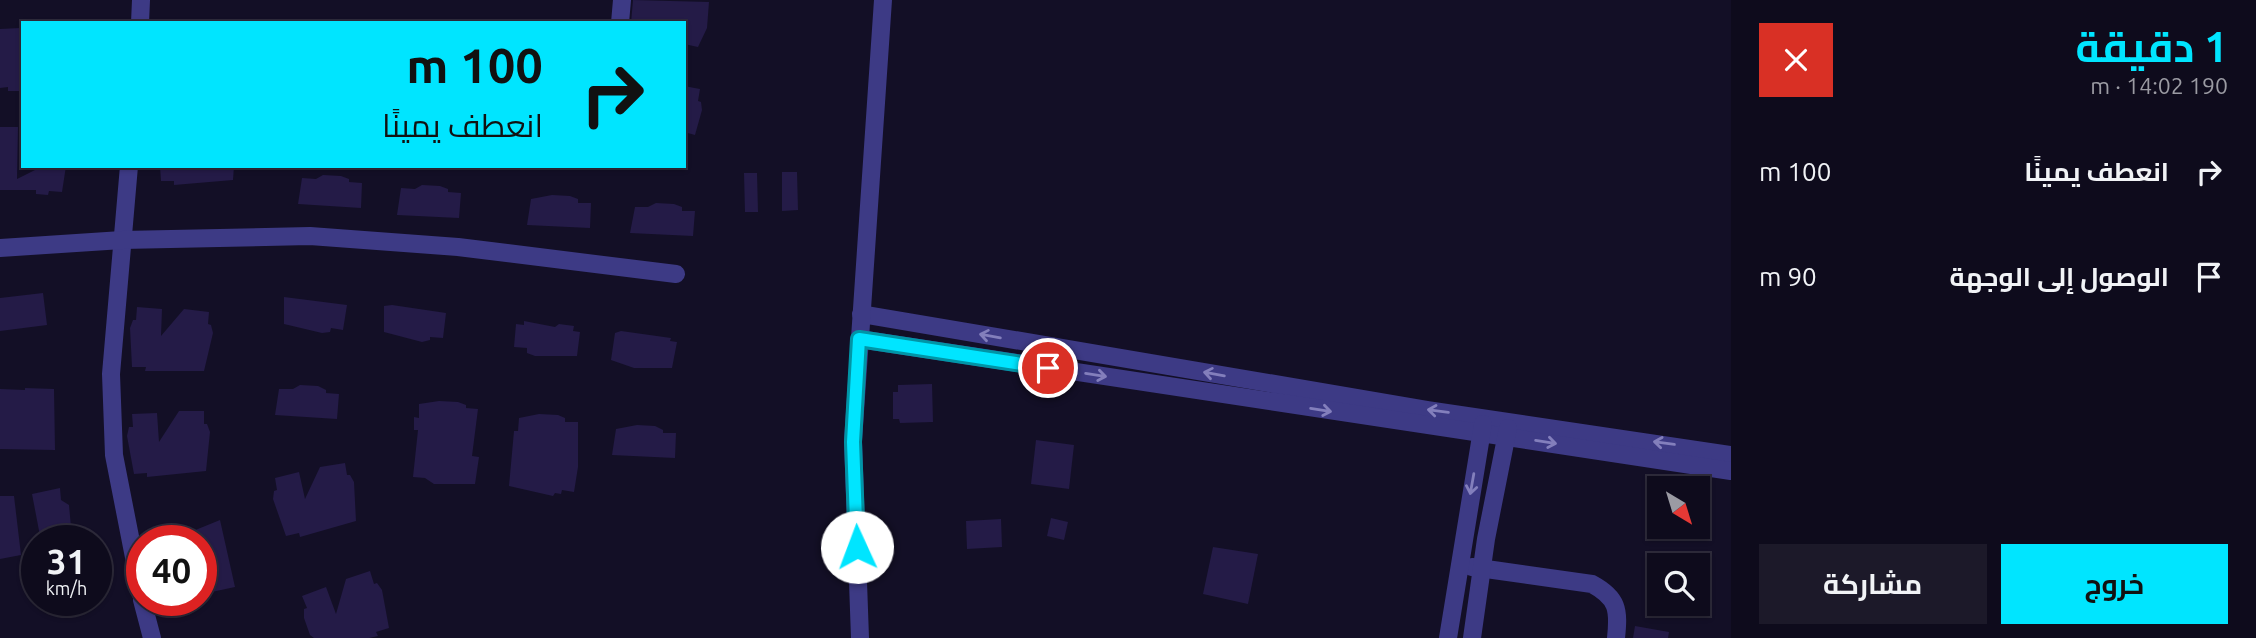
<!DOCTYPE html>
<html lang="ar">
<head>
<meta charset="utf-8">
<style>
	:root { --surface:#0e0b1c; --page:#1c1929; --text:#f1f3f6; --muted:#9b9ba3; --line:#2e2b3b; --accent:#00e5ff }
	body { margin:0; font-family:Ubuntu,Cairo,sans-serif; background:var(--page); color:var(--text); direction:rtl; height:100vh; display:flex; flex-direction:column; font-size:26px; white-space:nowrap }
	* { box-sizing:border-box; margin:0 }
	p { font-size:23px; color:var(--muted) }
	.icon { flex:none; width:38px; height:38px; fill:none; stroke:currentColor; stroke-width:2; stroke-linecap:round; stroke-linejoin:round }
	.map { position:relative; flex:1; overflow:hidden; direction:ltr }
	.sheet { display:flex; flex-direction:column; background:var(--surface); width:525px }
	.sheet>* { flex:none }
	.guide { position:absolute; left:21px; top:21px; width:665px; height:147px; border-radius:0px; box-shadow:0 2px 5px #0004,0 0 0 2px var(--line); direction:rtl; background:#00e5ff; color:#111; overflow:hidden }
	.needle { width:46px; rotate:142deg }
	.fabs { position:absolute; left:1647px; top:476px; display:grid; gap:14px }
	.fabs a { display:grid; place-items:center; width:63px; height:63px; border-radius:0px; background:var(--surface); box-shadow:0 2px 5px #0004,0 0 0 2px var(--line); font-size:35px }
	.speed { position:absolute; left:21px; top:525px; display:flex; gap:14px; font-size:35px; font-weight:700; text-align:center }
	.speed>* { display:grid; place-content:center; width:91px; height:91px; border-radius:50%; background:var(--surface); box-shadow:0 2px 5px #0004,0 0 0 2px var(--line); line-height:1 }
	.speed small { font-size:18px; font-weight:400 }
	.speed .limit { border:10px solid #d22; background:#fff; color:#111 }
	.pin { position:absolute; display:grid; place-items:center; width:60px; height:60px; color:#fff; margin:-30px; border:4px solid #fff; border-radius:50%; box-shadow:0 2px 7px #0007 }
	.me { position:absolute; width:77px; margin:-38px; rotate:358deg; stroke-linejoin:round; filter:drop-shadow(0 0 5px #0008) }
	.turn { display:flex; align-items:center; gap:24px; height:147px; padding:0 28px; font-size:32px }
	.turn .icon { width:91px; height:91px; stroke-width:2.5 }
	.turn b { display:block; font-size:49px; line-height:60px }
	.round { display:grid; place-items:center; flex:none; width:74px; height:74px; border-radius:0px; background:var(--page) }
	.summary { display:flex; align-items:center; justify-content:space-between; height:119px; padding:0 28px }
	h1 { font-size:42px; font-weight:700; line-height:52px; color:var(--accent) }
	.button { display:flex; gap:14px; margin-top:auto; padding:14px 28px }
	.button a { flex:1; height:80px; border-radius:0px; background:var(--accent); color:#111; font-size:28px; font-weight:700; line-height:80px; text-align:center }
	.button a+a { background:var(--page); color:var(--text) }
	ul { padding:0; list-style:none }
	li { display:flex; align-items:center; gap:21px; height:105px; padding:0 28px }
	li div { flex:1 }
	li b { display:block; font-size:26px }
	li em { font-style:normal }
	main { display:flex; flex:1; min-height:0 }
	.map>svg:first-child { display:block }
	.building { fill:#241b47 }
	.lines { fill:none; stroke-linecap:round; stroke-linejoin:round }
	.minor { stroke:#3d3a85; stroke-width:18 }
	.oneway { stroke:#837fbc }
	.route-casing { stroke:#0095a6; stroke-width:18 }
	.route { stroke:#00e5ff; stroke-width:12 }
</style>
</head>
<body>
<main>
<section class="sheet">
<div class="summary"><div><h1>1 دقيقة</h1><p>190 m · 14:02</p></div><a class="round" style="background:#d93025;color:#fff"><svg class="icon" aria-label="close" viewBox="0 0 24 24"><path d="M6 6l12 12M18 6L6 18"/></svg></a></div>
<ul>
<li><svg class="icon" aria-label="right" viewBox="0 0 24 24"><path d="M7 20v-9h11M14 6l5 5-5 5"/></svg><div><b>انعطف يمينًا</b></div><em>100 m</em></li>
<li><svg class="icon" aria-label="arrive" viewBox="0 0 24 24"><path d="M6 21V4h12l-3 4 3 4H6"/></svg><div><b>الوصول إلى الوجهة</b></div><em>90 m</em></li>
</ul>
<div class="button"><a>خروج</a><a>مشاركة</a></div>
</section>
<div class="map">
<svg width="1731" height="638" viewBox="0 0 1731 638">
	<rect width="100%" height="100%" fill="#130f26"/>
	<g class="building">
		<path d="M633 0 709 2 707 28 698 47 684 44V23H631Z"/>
		<path d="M20 28 21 91H8V87L0 88V29Z"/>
		<path d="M684 86 700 89 698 101 701 102 702 110 695 135 684 132Z"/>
		<path d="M0 127H18L17 179 43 166H66L62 192 49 191 48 195 36 194V190H0Z"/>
		<path d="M160 166H234L233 180 174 185V181H161Z"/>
		<path d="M782 172H797L798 210 782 211Z"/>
		<path d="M744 173H757L758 212H745Z"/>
		<path d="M323 175 341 176 349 179V182L362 183 361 208 298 204 302 178 316 179Z"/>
		<path d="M422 185 440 186 448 189V192L461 193 459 218 397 215 401 188 415 189Z"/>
		<path d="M552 195 570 196 578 199V203H591L590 228 527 225 531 199Z"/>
		<path d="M656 203 674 204 682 207V211H695L693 236 630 233 635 207H648Z"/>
		<path d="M43 293 47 325 0 331V298Z"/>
		<path d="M284 297 347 305 343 330 331 328 330 332 322 333 284 324Z"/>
		<path d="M392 305 446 313 443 338 430 337V340L422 342 384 332V306Z"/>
		<path d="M137 307 162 309 161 336 184 309 209 312 208 324 211 325 213 333 204 371H145L146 367H132L130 328 133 320H136Z"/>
		<path d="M524 321 555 327 559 324 574 326 573 331 580 332 577 356H535L527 353V348L514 347 516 324 524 325Z"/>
		<path d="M621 331 671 338 670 341 677 342 672 368H634L611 360 615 333Z"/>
		<path d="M932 384 933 422 900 423 899 419H893V392H898V385Z"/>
		<path d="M300 385 318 386 326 390V393L339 394 337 419 275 415 279 389H293Z"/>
		<path d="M25 388 54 389 55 450 0 449V389L25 390Z"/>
		<path d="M439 401 458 402 466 405V408L478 409 472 456 479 457 475 484H434L425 478 413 477 418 430H414V417L419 418V404Z"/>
		<path d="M179 411H204V424H207L210 432 206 471 147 477V473L134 474 127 436 129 427H133L132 414 157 413 159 442Z"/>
		<path d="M539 414 558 415 565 418V422H578V467L574 492 562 490 561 494 555 493 553 496 509 486 514 431H518L519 418Z"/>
		<path d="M637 425 655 426 663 430V433H676L675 458 612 455 616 429Z"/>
		<path d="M1036 440 1074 445 1069 489 1031 484Z"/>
		<path d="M345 463 347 475H350L354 482 356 521 300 537 299 533 286 536 273 499 274 491 277 490 275 478 299 472 305 499 320 467Z"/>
		<path d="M60 488 61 500 69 505 71 527 63 541H41L32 494Z"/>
		<path d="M0 496H14L21 555 0 559Z"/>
		<path d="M1051 518 1068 522 1064 540 1047 536Z"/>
		<path d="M1001 519 1002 547 967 549 966 521Z"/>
		<path d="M220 520 235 587 207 593 201 568V541H195L193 531Z"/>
		<path d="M1213 547 1258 554 1248 604 1203 594Z"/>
		<path d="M370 571 374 584 377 583 382 590 389 628 376 632 378 636 369 638H314L310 635 304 618V609L307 608 302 596 326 587 336 614 346 579Z"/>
		<path d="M1635 626 1669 632 1668 638H1633Z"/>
	</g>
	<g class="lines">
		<g class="minor">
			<path d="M140 23 141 0"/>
			<path d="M620 23 622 0"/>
			<path d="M129 166 111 374 114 455 142 598"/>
			<path d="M0 248 122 240 310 236 458 247 676 274"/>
			<path d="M861 314 1428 410 1731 455"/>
			<path d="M859 339 1731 471"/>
			<path d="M1472 567 1592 584C1618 598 1619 610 1616 638"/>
			<path d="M142 600 152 638"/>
			<path d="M860 638 853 441 883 0"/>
			<path d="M1448 638 1483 424"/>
			<path d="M1472 638 1486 539 1508 428"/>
		</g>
	</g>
	<defs><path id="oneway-shaft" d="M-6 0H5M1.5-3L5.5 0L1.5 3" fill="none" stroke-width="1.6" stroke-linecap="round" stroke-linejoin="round" transform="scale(1.75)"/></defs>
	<g class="oneway">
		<use href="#oneway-shaft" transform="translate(990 336) rotate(-170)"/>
		<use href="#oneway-shaft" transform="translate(1214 374) rotate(-170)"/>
		<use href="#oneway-shaft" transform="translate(1096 375) rotate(9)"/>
		<use href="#oneway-shaft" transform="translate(1321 410) rotate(9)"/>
		<use href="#oneway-shaft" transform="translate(1438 411) rotate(-173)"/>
		<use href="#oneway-shaft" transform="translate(1546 442) rotate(9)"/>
		<use href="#oneway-shaft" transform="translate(1664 443) rotate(-172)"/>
		<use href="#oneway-shaft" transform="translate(1472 484) rotate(100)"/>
	</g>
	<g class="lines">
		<g class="route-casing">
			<path id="route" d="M857 547 853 442 859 339 1048 368"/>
		</g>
		<use href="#route" class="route"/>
	</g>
</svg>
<div class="fabs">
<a><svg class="needle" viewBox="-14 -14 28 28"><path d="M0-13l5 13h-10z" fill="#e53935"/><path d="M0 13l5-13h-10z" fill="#9b9ba3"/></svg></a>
<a><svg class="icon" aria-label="search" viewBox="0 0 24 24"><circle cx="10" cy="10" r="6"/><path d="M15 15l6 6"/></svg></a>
</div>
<div class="speed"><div>31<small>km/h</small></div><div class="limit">40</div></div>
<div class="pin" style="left:1048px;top:368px;background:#d93025"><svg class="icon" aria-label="arrive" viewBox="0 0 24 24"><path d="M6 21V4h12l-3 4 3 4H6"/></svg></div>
<svg class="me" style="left:857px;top:547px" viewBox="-20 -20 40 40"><circle r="19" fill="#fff"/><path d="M0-13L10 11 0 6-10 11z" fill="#00e5ff"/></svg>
<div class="guide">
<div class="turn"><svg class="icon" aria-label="right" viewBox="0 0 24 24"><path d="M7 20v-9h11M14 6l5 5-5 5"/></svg><div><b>100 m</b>انعطف يمينًا</div></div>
</div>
</div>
</main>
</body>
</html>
